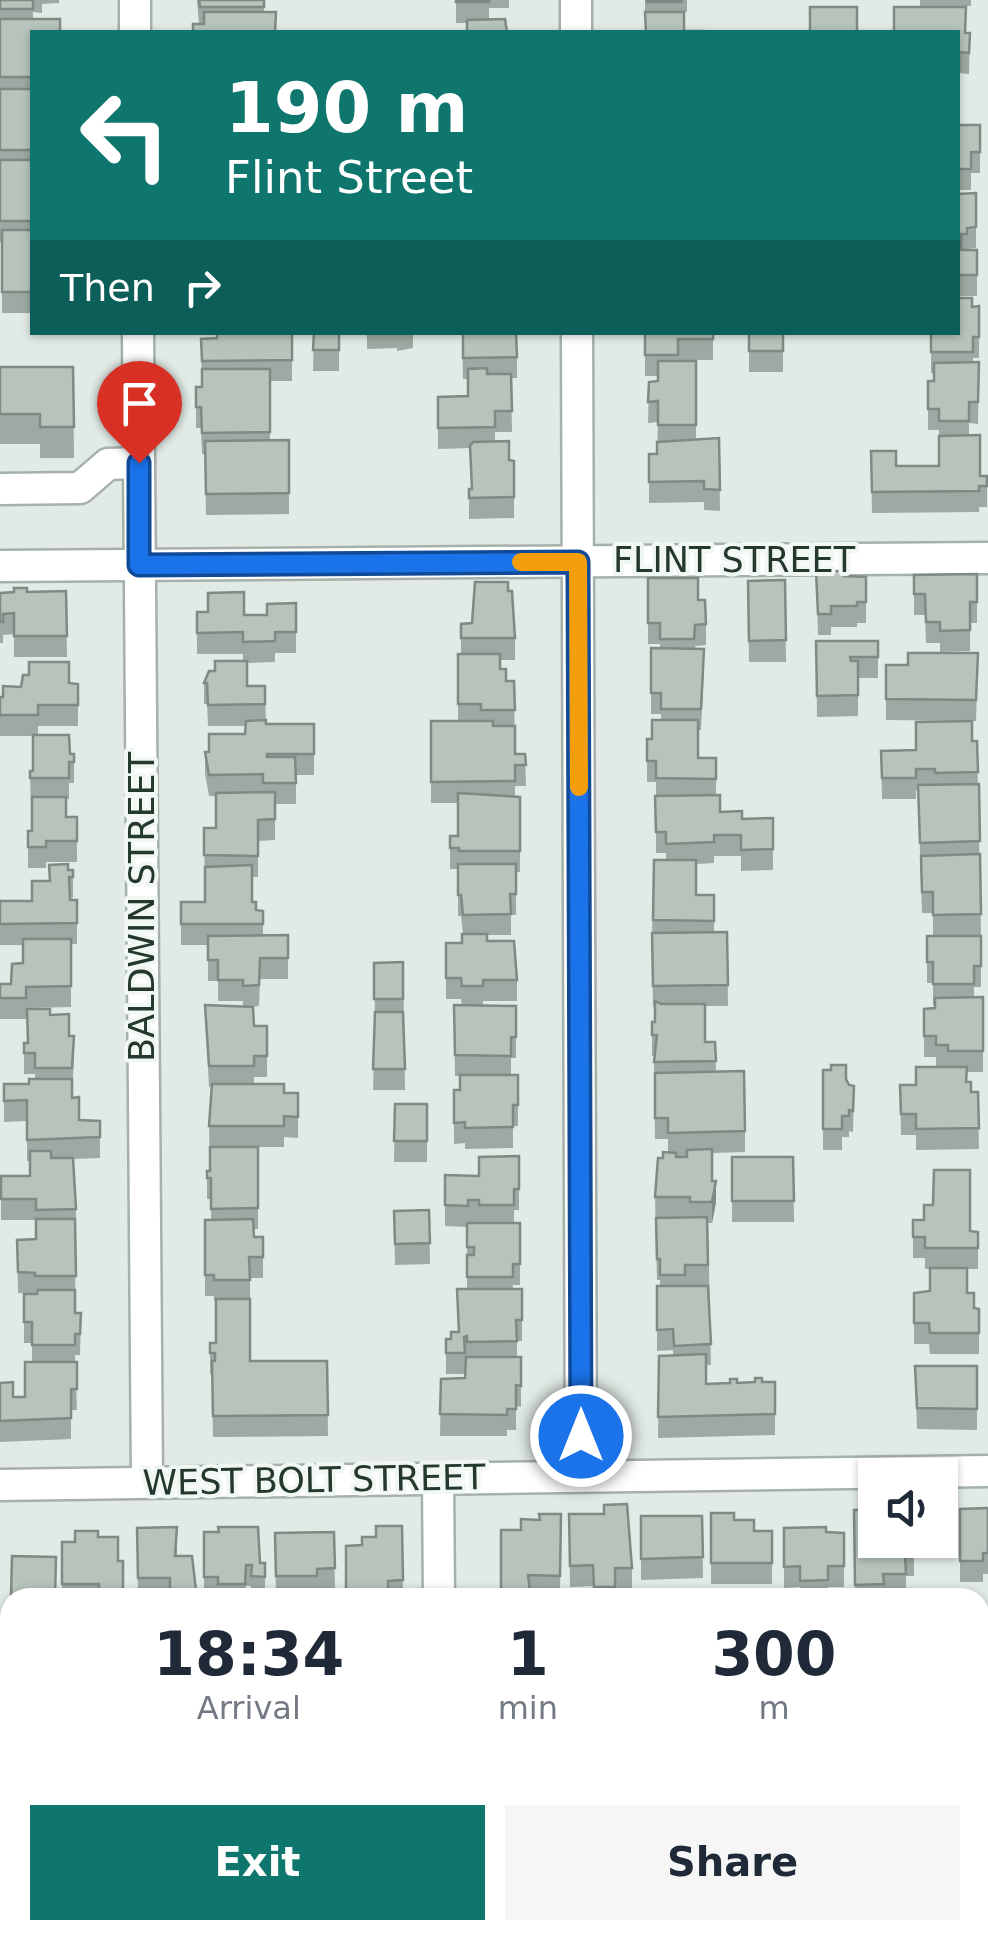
<!DOCTYPE html>
<html lang="en">
<head>
<meta charset="utf-8">
<style>
	:root { --surface:#fff; --page:#f6f6f7; --text:#1f2937; --muted:#747a83; --accent:#0f766e }
	body { margin:0; font-family:"DejaVu Sans",sans-serif; background:var(--page); color:var(--text); height:100vh; display:flex; flex-direction:column; font-size:38px; white-space:nowrap }
	* { box-sizing:border-box; margin:0 }
	p { font-size:32px; color:var(--muted) }
	.icon { flex:none; width:55px; height:55px; fill:none; stroke:currentColor; stroke-width:2; stroke-linecap:round; stroke-linejoin:round }
	.map { position:relative; flex:1; overflow:hidden }
	.sheet { position:absolute; left:0px; top:1588px; width:990px; height:352px; display:flex; flex-direction:column; background:var(--surface); border-radius:30px 30px 0 0; box-shadow:0 2px 8px #0004 }
	.sheet>* { flex:none }
	.banner { position:absolute; left:30px; top:30px; width:930px; height:305px; border-radius:0px; box-shadow:0 2px 8px #0004; background:#0f766e; color:#fff; overflow:hidden }
	.buttons { position:absolute; left:858px; top:1458px; display:grid; gap:20px }
	.buttons a { display:grid; place-items:center; width:100px; height:100px; border-radius:0px; background:var(--surface); box-shadow:0 2px 8px #0004; font-size:50px }
	.pin { position:absolute; display:grid; place-items:center; width:85px; height:85px; color:#fff; margin:-102px -42px; border-radius:50% 50% 50% 0; rotate:-45deg; box-shadow:0 0 10px #0007 }
	.pin .icon { rotate:45deg }
	.me { position:absolute; width:110px; margin:-55px; rotate:0deg; stroke-linejoin:round; filter:drop-shadow(0 0 8px #0008) }
	.turn { display:flex; align-items:center; gap:35px; height:210px; padding:0 30px; font-size:45px }
	.turn .icon { width:130px; height:130px; stroke-width:2.5 }
	.turn b { display:block; font-size:70px; line-height:85px }
	.then { display:flex; align-items:center; height:95px; padding:0 30px; background:#0003; gap:20px; font-size:38px }
	.eta { display:flex; justify-content:space-evenly; align-items:center; height:170px; text-align:center }
	.eta b { font-size:60px; font-weight:800; line-height:70px }
	.cta { display:flex; gap:20px; margin-top:auto; padding:20px 30px }
	.cta a { flex:1; height:115px; border-radius:0px; background:var(--accent); color:#fff; font-size:40px; font-weight:800; line-height:115px; text-align:center }
	.cta a+a { background:var(--page); color:var(--text) }
	.map>svg:first-child { display:block }
	.lines { fill:none; stroke-linecap:round; stroke-linejoin:round }
	.minor-casing { stroke:#a5b1aa; stroke-width:35 }
	.minor { stroke:#fff; stroke-width:30 }
	.wall { fill:#9da9a2 }
	.shaded-wall { fill:#808984 }
	.building { fill:#b7c4bc; stroke:#808984; stroke-width:2.5 }
	.route-casing { stroke:#114b97; stroke-width:25 }
	.route { stroke:#1a73e8; stroke-width:18 }
	.slow { stroke:#f59e0b; stroke-width:18 }
	.labels { text-anchor:middle; stroke-width:8; stroke-linejoin:round; paint-order:stroke }
	.street-label { font-size:35px; fill:#24382e; stroke:#f1f7f3 }
</style>
</head>
<body>
<div class="map">
<svg width="988" height="1939" viewBox="0 0 988 1939">
	<rect width="100%" height="100%" fill="#e1eae4"/>
	<g class="lines">
		<g class="minor-casing">
			<g id="minor">
				<path d="M135 0V32"/>
				<path d="M576 0V32"/>
				<path d="M138 332 147 1482"/>
				<path d="M577 332 581 1476"/>
				<path d="M0 489 80 488 108 464 139 463"/>
				<path d="M0 566 988 558"/>
				<path d="M438 1479 439 1598"/>
				<path d="M0 1485 988 1471"/>
				<path d="M980 1884H988"/>
				<path d="M0 1898 10 1897"/>
				<path d="M441 1930 442 1939"/>
			</g>
		</g>
		<use href="#minor" class="minor"/>
	</g>
	<g class="wall">
		<path d="M0 0H59V3L42 4V13L33 12 32 313H2V242H0Z"/>
		<path d="M197 0H264V12L276 32 199 24Z"/>
		<path d="M456 0H509V8H489V19L467 23H456Z"/>
		<path d="M645 0H687V12H684V31L645 32Z"/>
		<path d="M920 0H971V6H965V33H970L969 74 959 73V90H958V32L920 7Z"/>
		<path d="M958 125H980V173H971V190H958Z"/>
		<path d="M976 193V248L967 249V250H977V296H958V194Z"/>
		<path d="M979 306V358H973V362H979L978 424 969 423V435L980 476H987V507H979V512L872 513 871 451 896 466H939V430H928V381H934V373H931V332L972 307Z"/>
		<path d="M292 332V381H270V440H289V514L206 515 205 454H202L201 428H196V387H202L201 339Z"/>
		<path d="M314 332H339V371H313Z"/>
		<path d="M367 332H413V348L397 351V348L367 349Z"/>
		<path d="M462 332 517 357V378H511L512 432H495V441L509 460 514 461V518L469 519V489H471L470 448 438 449V397L468 396V379H463Z"/>
		<path d="M645 332H713V360H678V361H696V440L719 438 720 511 704 510V502L649 503V454H657L658 422 648 423 649 382 658 381V376H645Z"/>
		<rect x="749" y="332" width="34" height="40"/>
		<path d="M0 367H73L74 458H40V444H0Z"/>
		<path d="M816 571 845 576 866 577V623H857V627H831V635H818Z"/>
		<path d="M977 574V623H970V651L940 652V643H926L925 615H914V575Z"/>
		<path d="M648 578 698 600 706 624V645L695 646 704 670 701 730H698V758H716V795L720 812 742 819 773 818V870L741 871V856H714V863L696 864V895H714V932H727L728 1006H705V1042H715L716 1072 745 1131V1152L712 1153V1181L716 1202 712 1223H708L711 1365H706V1384L775 1382V1435L658 1438 659 1356 673 1355V1350L657 1351V1286H660V1280H657L655 1197 663 1158 668 1152V1139H655L654 1056H652V1022H655V1007H653L652 933 654 860H666V853H656V782H647V739H652L661 720V714H651V648H660V644H648Z"/>
		<path d="M785 580 786 662H749L748 581Z"/>
		<path d="M66 591 67 657H14V634L3 635V643H0V593Z"/>
		<path d="M508 591 515 638V660H500V669L506 681H514L515 754H525L526 786H515V796L520 797V872H516V915H511V935H487V941L517 980V1001H483V1006L516 1037V1058H511V1075H518V1126H513V1148L465 1149V1143L454 1144V1090H460V1076H455L454 1005H462L461 999H446V943H462L463 934 461 916H458V869H450V836H458V803H431V721H458V654H461V624L472 623Z"/>
		<path d="M296 603V653H275V662L247 663V686H265L266 724H314V775H296V804H275V840L258 841V877H252V902L256 910 263 911V935L288 958V979H260L259 1006 253 1007 254 1026 267 1056V1077H254V1084L284 1093H298V1138L284 1137V1147H258V1229H254V1237H263V1278H250V1361H327L328 1436 213 1437 212 1374H210V1343H216V1301H214V1296H205V1220H211V1199H207V1171H210L209 1126 211 1087H209L205 1005 243 1006V1001H218V981H208V945H181V902H205L204 828H216V796H209L205 773V752H209L245 734 246 726H208L207 704H204V683L215 671 243 661V654H197V612L267 615Z"/>
		<path d="M816 641H878V678H858V716L817 717Z"/>
		<path d="M978 653 976 721 886 720V665H908Z"/>
		<path d="M69 683 78 684V726H38V735L70 754H74V783H69V799H66V817H77V862H46V868H28V831H32L30 778 33 771V736H0V786V697H3L21 687Z"/>
		<path d="M972 741H977L981 935 933 936V913H922L918 790H916V799H882L881 751 916 750Z"/>
		<path d="M68 870H73V898H70L77 923V944H71V1007L26 1008V1019H0V984H11L23 963V945H0V901H32L50 881Z"/>
		<path d="M927 936H981V987H974V997H983V1072H967L966 1082 971 1092H978L979 1149 916 1150V1135H901L900 1085H916L948 1067 936 1066V1057H924V1009L935 1008V1005H933V983H927Z"/>
		<path d="M403 962 405 1090H373L375 1020 374 963Z"/>
		<path d="M50 1015 69 1036 74 1057 72 1098 79 1120 100 1121V1158L73 1159 76 1209 75 1313H81L80 1355H75L77 1410H71V1439L0 1442V1383L13 1397H25L32 1362V1343H24V1294H35L18 1293 17 1240 36 1239V1220H1V1176H30V1161H27V1121L4 1122V1084H29L35 1079V1074H24V1043H28Z"/>
		<path d="M823 1070 846 1079 849 1085 854 1086 853 1132 849 1131V1137H842V1150H823Z"/>
		<path d="M395 1104H427V1162H394Z"/>
		<path d="M732 1157H793L794 1222H732Z"/>
		<path d="M445 1175 519 1189V1210H514V1223H520V1285H513V1289H522V1341H517V1357H521V1407L516 1406V1430H507V1436H440L441 1379 465 1378 466 1358 465 1374H446V1339H451L458 1332 457 1289H467V1227L445 1226Z"/>
		<path d="M429 1210 430 1264 395 1265 394 1211Z"/>
		<path d="M913 1220 978 1232V1269H967V1293L974 1308 979 1309V1354H930L929 1344H914V1293L930 1291V1269H925V1258H913Z"/>
		<path d="M915 1366H977V1430L917 1429Z"/>
		<path d="M988 1508V1574H983V1582H960V1509Z"/>
		<path d="M854 1510 914 1540V1576H906V1595H884V1598H855Z"/>
		<path d="M711 1513 734 1520 754 1531H772V1584H711Z"/>
		<path d="M561 1514 560 1597 501 1598V1530H521L540 1520Z"/>
		<path d="M569 1514 632 1568V1589H615V1598H594L593 1586 570 1587Z"/>
		<path d="M641 1516H702L703 1578 641 1580Z"/>
		<path d="M402 1526 403 1598H346L362 1545 376 1537Z"/>
		<path d="M137 1528 177 1548V1556L196 1590V1598H138Z"/>
		<path d="M784 1528 826 1532 844 1533V1587H828V1598H800V1587L784 1588Z"/>
		<path d="M204 1532 260 1563H265V1598L251 1597V1586H246V1598H204Z"/>
		<path d="M334 1532 335 1589 317 1590V1597L276 1598 275 1533Z"/>
		<path d="M98 1537 118 1561H123V1598H62V1542H75Z"/>
		<path d="M980 1675H988V1778H986V1797H980Z"/>
		<rect x="0" y="1755" width="10" height="61"/>
	</g>
	<path class="shaded-wall" d="M716 1181V1202L712 1223V1202Z"/>
	<g class="building">
		<rect x="0" y="0" width="33" height="9"/>
		<path d="M199 0H264V7H200Z"/>
		<rect x="456" y="0" width="33" height="2"/>
		<rect x="647" y="0" width="35" height="2"/>
		<rect x="810" y="7" width="47" height="25"/>
		<path d="M894 7H966L965 33H970L969 53 959 52V69H958V32H894Z"/>
		<path d="M204 12H276L275 32H193V24H204Z"/>
		<path d="M645 12H684V31H704V32H646Z"/>
		<path d="M0 19H60V32H32V77H0Z"/>
		<path d="M505 19 507 32H467V20Z"/>
		<rect x="0" y="89" width="32" height="61"/>
		<path d="M958 125H980V152H971V169H958Z"/>
		<rect x="0" y="160" width="32" height="61"/>
		<path d="M976 193V227L967 228V234H961V250H977V275H958V194Z"/>
		<rect x="2" y="230" width="30" height="62"/>
		<path d="M958 298H972V307L979 306V337H973V352H931V332H958Z"/>
		<path d="M217 332H292V360L202 361 201 339 217 338Z"/>
		<path d="M314 332H339V350H313Z"/>
		<path d="M463 332H516L517 357 463 358Z"/>
		<path d="M645 332H713V339H678V355H645Z"/>
		<rect x="749" y="332" width="34" height="19"/>
		<path d="M658 361H696V425H658V401L648 402 649 382 658 381Z"/>
		<path d="M979 362 978 402H969V421H939V409H928V381H934V363Z"/>
		<path d="M0 367H73L74 427H40V414H0Z"/>
		<path d="M487 368V374H511L512 411H495V427L438 428V397L468 396V369Z"/>
		<path d="M202 369H270V432L202 433 201 407H196V387H202Z"/>
		<path d="M980 435V476H987V486H979V491L872 492 871 451H896V466H939V436Z"/>
		<path d="M719 438 720 490 704 489V481L649 482V454H657V442Z"/>
		<path d="M289 440V493L206 494 205 441Z"/>
		<path d="M509 441V460L514 461V497L469 498V489H472L470 446 473 442Z"/>
		<path d="M816 571H845L844 576 866 577V602H857V606H831V614H818Z"/>
		<path d="M977 574V602H970V630L940 631V622H926L925 594H914V575Z"/>
		<path d="M648 578H698V600H705L706 624 695 625 694 639H660V623H648Z"/>
		<path d="M785 580 786 640 749 641 748 581Z"/>
		<path d="M475 582H508V591H512L515 638H461V624L472 623Z"/>
		<path d="M14 588H27V592L66 591 67 636H14V613L3 614V622H0V593L14 592Z"/>
		<path d="M244 592V615H267V604L296 603V632H275V641L243 642V632L197 633V612H208V593Z"/>
		<path d="M816 641H878V657H850L851 661H858V695L817 696Z"/>
		<path d="M651 648 704 649 701 709H661V693H651Z"/>
		<path d="M908 653H978L976 700 886 699V665H908Z"/>
		<path d="M458 654H500V669H506V681H514L515 710H481V704H458Z"/>
		<path d="M215 661H247V686H265V704L208 705 207 683H204L209 671H215Z"/>
		<path d="M29 662H69V683L78 684V705H38V715H0V697H3V686L21 687 23 675H29Z"/>
		<path d="M266 720V724H314V754H267V757H295L296 783H263V774L209 775 205 752H209V734H245L246 721Z"/>
		<path d="M652 720H698V758H716V779L656 778V761H647V739H652Z"/>
		<path d="M431 721H493V726H515V754H525L526 765H515V781L431 782Z"/>
		<path d="M972 721V741H977L978 772 935 773V769H916V778H882L881 751 916 750V722Z"/>
		<path d="M33 735H69L70 754H74V762H69V778H30V771H33Z"/>
		<path d="M979 784 980 841 920 843 918 785Z"/>
		<path d="M275 792V819L258 820V856L204 855V828H216V793Z"/>
		<path d="M458 793 520 797V851H459V848H450V836H458Z"/>
		<path d="M720 795V812L742 811V819L773 818V849L741 850V835H714V842L666 844V832H656L655 796Z"/>
		<path d="M32 797H66V817H77V841H46V847H28V831H32Z"/>
		<path d="M980 854 981 914 933 915V892H922L921 856Z"/>
		<path d="M654 860H696V895H714V921L653 920Z"/>
		<path d="M68 864V870H73V877H69L70 900H77V923L0 924V901H32V881H50L49 865Z"/>
		<path d="M458 864H516V894H510L511 914 463 915 461 895H458Z"/>
		<path d="M252 865V902H256V910L263 911V924H181V902H205V867Z"/>
		<path d="M727 932 728 985 653 986 652 933Z"/>
		<path d="M462 934H487V941H514L517 980H483V986H462L461 978H446V943H462Z"/>
		<path d="M288 935V958H260L259 985 243 986V980H218V960H208V936Z"/>
		<path d="M927 936H981V966H974V984H933V962H927Z"/>
		<path d="M23 939H71V986L26 987V998H0V984H11L12 964 23 963Z"/>
		<path d="M403 962V999H374V963Z"/>
		<path d="M983 997V1051H948V1045H936V1036H924V1009L935 1008V998Z"/>
		<path d="M655 1001 661 1004H705V1042H715L716 1061 654 1062 657 1035H652V1022H655Z"/>
		<path d="M205 1005 253 1007 254 1026H267V1056H254V1066H209Z"/>
		<path d="M454 1005 516 1006V1037H511V1056L455 1055Z"/>
		<path d="M27 1009H50V1015L69 1014V1036H74L72 1068H35V1053H24V1043H28Z"/>
		<path d="M375 1012H403L405 1069H373Z"/>
		<path d="M831 1065H846V1079L849 1085 854 1086 853 1111 849 1110V1116H842V1129H823V1070H831Z"/>
		<path d="M916 1067H967L966 1082H971V1092H978L979 1128 916 1129V1114H901L900 1085H916Z"/>
		<path d="M744 1071 745 1131 668 1133V1118H655V1073Z"/>
		<path d="M460 1075H518V1105H513V1127L465 1128V1122L454 1123V1090H460Z"/>
		<path d="M29 1079H72V1098L79 1097V1120L100 1121V1137L27 1140V1100L4 1101V1084H29Z"/>
		<path d="M212 1084H284V1093H298V1117L284 1116V1126H209Z"/>
		<path d="M395 1104H427V1141H394Z"/>
		<path d="M210 1147H258V1208L211 1209V1178H207V1171H210Z"/>
		<path d="M712 1149V1181H716L712 1202H690V1197H655L658 1158H663V1152L676 1153V1157H687V1150Z"/>
		<path d="M30 1151H51V1158H73L76 1209 36 1210V1199H1V1176H30Z"/>
		<path d="M519 1156V1189H514V1205H479V1200H468V1206L445 1205V1175L479 1176V1157Z"/>
		<path d="M732 1157H793L794 1201H732Z"/>
		<path d="M934 1170H970V1231L978 1232V1248H925V1237H913V1220H924V1205H933Z"/>
		<path d="M429 1210 430 1243 395 1244 394 1211Z"/>
		<path d="M707 1217 708 1265H685V1275H660V1259H657L656 1218Z"/>
		<path d="M36 1219H75L76 1276H35V1273L18 1272 17 1240 36 1239Z"/>
		<path d="M253 1219 254 1237H263V1257H249L250 1280H214V1275H205V1220Z"/>
		<path d="M467 1223H520V1264H513V1277H467V1255H474V1247H467Z"/>
		<path d="M930 1268H967V1293H974V1308L979 1309V1333H930L929 1323H914V1293L930 1291Z"/>
		<path d="M657 1286H708L711 1344 674 1346 673 1329 657 1330Z"/>
		<path d="M457 1289H522V1320H516L517 1341 467 1342V1336L464 1337 465 1353H446V1339H451V1332H459Z"/>
		<path d="M38 1290H75V1313H81L80 1334H75V1345H32V1322H24V1294H37Z"/>
		<path d="M216 1299H250V1361H327L328 1415 213 1416 212 1361H215V1353H210V1343H216Z"/>
		<path d="M706 1354V1384L730 1383V1379H737V1383L755 1382V1378H762V1382H775V1414L658 1417 659 1356Z"/>
		<path d="M466 1357H521V1386L516 1385V1409H507V1415L440 1414 441 1379 465 1378Z"/>
		<path d="M25 1362H77V1389H71V1418L0 1421V1383L13 1382V1397H25Z"/>
		<path d="M915 1366H977V1409L917 1408Z"/>
		<path d="M873 1500H875V1540H914V1555H905L906 1574H883L884 1584 855 1585 854 1510H873Z"/>
		<path d="M627 1504 632 1568H615V1587H594L593 1565 570 1566 569 1514H604V1505Z"/>
		<path d="M988 1508V1553H983V1561H960V1509Z"/>
		<path d="M711 1513H734V1520H754V1531H772V1563H711Z"/>
		<path d="M539 1514H561L560 1576 528 1575 530 1591H501V1530H521V1519L540 1520Z"/>
		<path d="M641 1516H702L703 1557 641 1559Z"/>
		<path d="M376 1526H402L403 1580 388 1581V1598H346V1546L362 1545V1537H376Z"/>
		<path d="M177 1527 175 1556H192L196 1590H170V1578H138L137 1528Z"/>
		<path d="M218 1527H258L260 1563H265V1577L251 1576 252 1565H246L245 1584H218V1577H204V1532H219Z"/>
		<path d="M826 1527V1532L844 1533V1566H828V1580L800 1581V1566L784 1567V1528Z"/>
		<path d="M75 1531H98V1537H118V1561H123V1597H99V1584H62V1542H75Z"/>
		<path d="M334 1532 335 1568 317 1569V1576H276L275 1533Z"/>
		<path d="M12 1556 56 1557 55 1598H11Z"/>
		<path d="M980 1675H988V1757H986V1776H980Z"/>
		<rect x="0" y="1755" width="10" height="40"/>
		<path d="M321 1930H345V1939H309V1937H321Z"/>
		<path d="M736 1933 763 1934V1939H717L737 1938Z"/>
		<path d="M810 1933H832V1937L848 1938V1939H810Z"/>
		<path d="M965 1935H988V1939H962Z"/>
		<path d="M860 1936H895L894 1939H860Z"/>
	</g>
	<g class="lines">
		<g class="route-casing">
			<path id="route" d="M139 463V565L578 562 581 1436"/>
		</g>
		<use href="#route" class="route"/>
		<path class="slow" d="M521 562H578L579 787"/>
	</g>
	<g class="labels">
		<g class="street-label">
			<text x="734" y="572">FLINT STREET</text>
			<text transform="translate(142 907) rotate(-90)" y="12">BALDWIN STREET</text>
			<text transform="translate(314 1480) rotate(-1)" y="12">WEST BOLT STREET</text>
		</g>
	</g>
</svg>
<div class="buttons">
<a><svg class="icon" aria-label="sound" viewBox="0 0 24 24"><path d="M4 9h4l5-4v14l-5-4H4zM17 9q2 3 0 6"/></svg></a>
</div>
<div class="pin" style="left:139px;top:463px;background:#d93025"><svg class="icon" aria-label="arrive" viewBox="0 0 24 24"><path d="M6 21V4h12l-3 4 3 4H6"/></svg></div>
<svg class="me" style="left:581px;top:1436px" viewBox="-20 -20 40 40"><circle r="17" fill="#1a73e8" stroke="#fff" stroke-width="3"/><path d="M0-11L8 9 0 5-8 9z" fill="#fff"/></svg>
<div class="banner">
<div class="turn"><svg class="icon" aria-label="left" viewBox="0 0 24 24"><path d="M17 20v-9H6M10 6l-5 5 5 5"/></svg><div><b>190 m</b>Flint Street</div></div>
<div class="then">Then<svg class="icon" aria-label="right" viewBox="0 0 24 24"><path d="M7 20v-9h11M14 6l5 5-5 5"/></svg></div>
</div>
<section class="sheet">
<div class="eta">
<div><b>18:34</b><p>Arrival</p></div>
<div><b>1</b><p>min</p></div>
<div><b>300</b><p>m</p></div>
</div>
<div class="cta"><a>Exit</a><a>Share</a></div>
</section>
</div>
</body>
</html>
